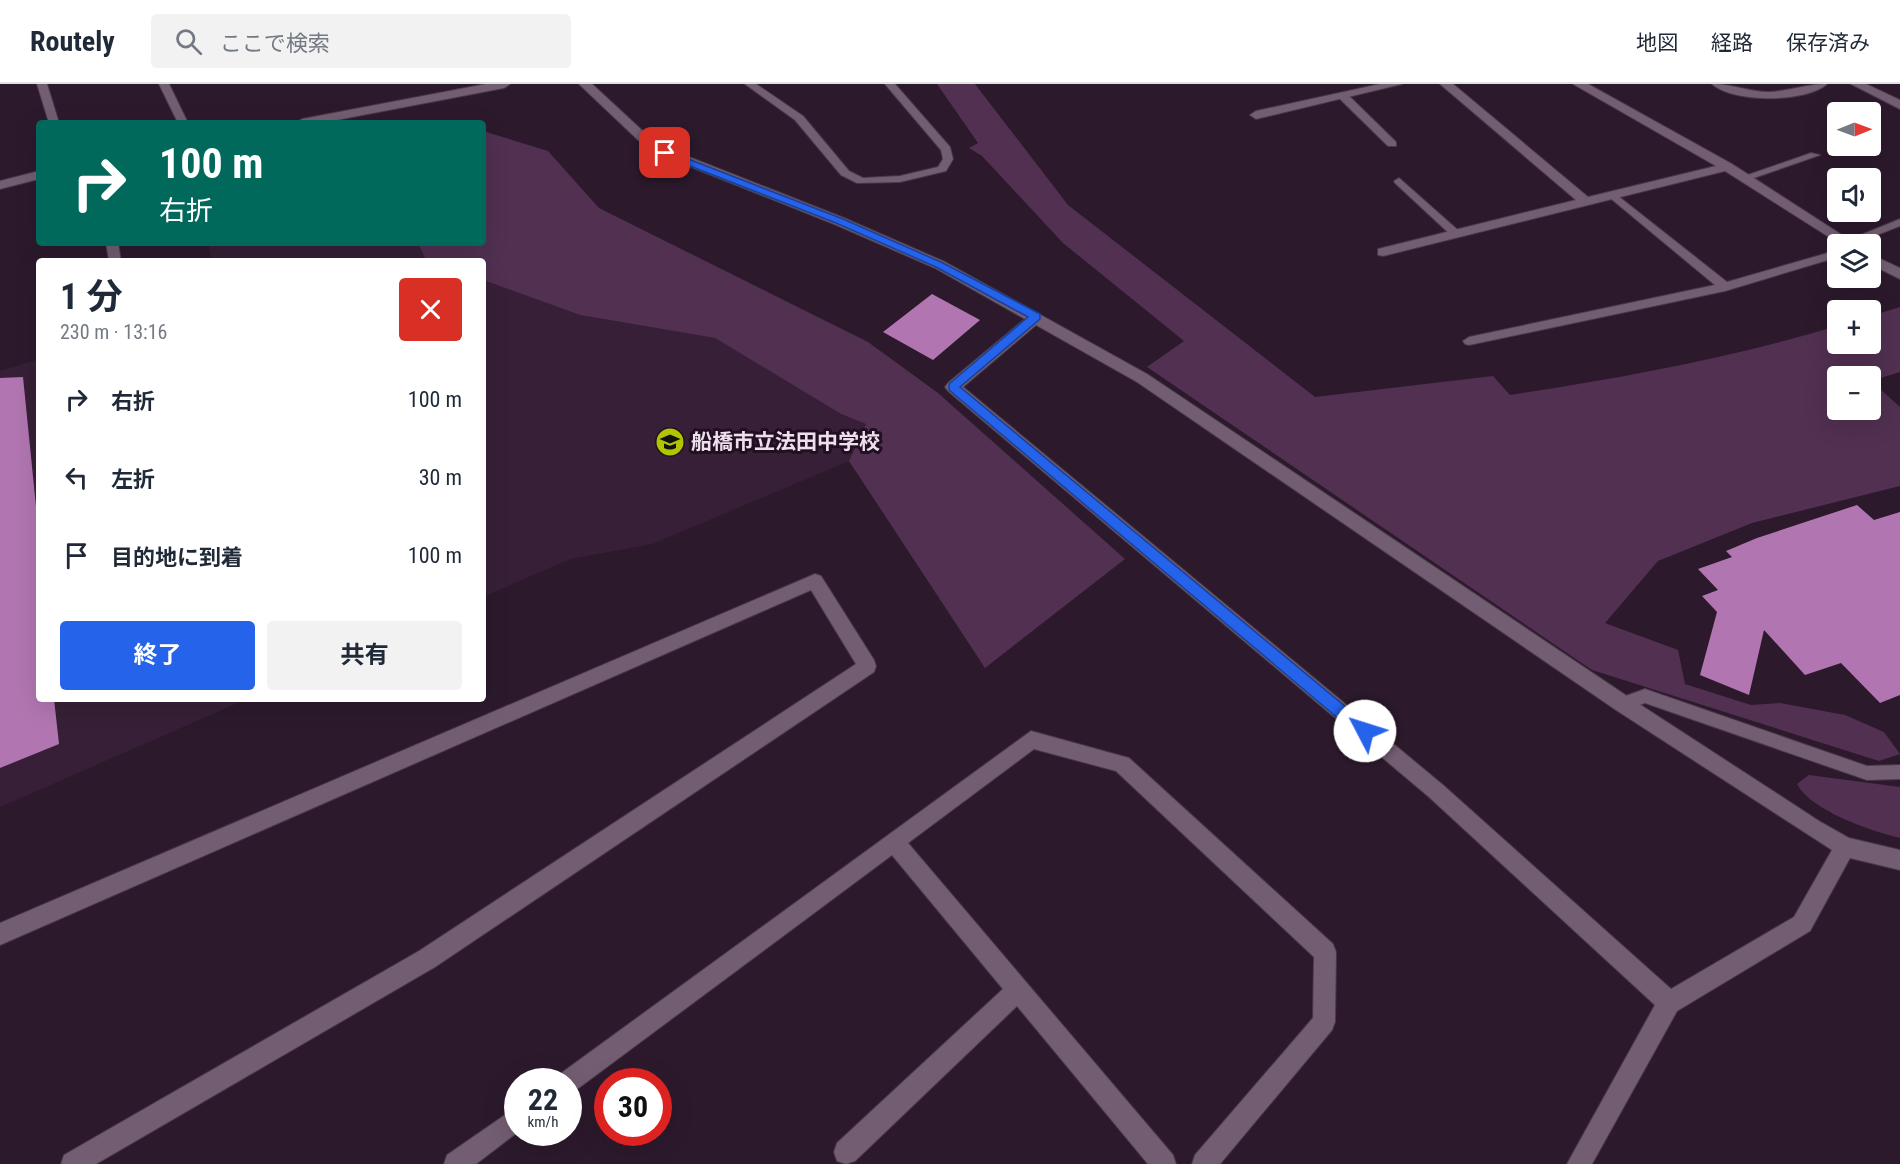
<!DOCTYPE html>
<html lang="ja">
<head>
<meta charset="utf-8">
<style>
	:root { --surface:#fff; --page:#f2f2f3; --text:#1f2937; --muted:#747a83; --line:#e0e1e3; --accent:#2563eb }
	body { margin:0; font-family:"Roboto Condensed","Noto Sans JP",sans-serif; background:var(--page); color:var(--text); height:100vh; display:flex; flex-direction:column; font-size:22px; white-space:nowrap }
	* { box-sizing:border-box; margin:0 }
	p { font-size:20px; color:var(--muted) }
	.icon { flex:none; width:33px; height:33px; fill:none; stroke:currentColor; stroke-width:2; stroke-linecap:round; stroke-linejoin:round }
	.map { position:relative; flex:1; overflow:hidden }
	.sheet { position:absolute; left:36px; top:174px; width:450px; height:444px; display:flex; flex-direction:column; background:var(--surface); border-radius:6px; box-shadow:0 6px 24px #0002 }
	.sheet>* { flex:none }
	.guide { position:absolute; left:36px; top:36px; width:450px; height:126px; border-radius:6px; box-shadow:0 6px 24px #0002; background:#00695c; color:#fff; overflow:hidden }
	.needle { width:39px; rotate:89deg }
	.buttons { position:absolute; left:1827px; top:18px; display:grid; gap:12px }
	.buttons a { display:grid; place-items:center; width:54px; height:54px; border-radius:6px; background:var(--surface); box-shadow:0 6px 24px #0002; font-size:30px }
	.speed { position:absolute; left:504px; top:984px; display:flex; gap:12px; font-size:30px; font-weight:700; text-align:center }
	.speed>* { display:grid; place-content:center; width:78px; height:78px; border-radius:50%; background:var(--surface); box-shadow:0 6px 24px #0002; line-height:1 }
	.speed small { font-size:15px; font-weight:400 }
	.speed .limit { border:9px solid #d22; background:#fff; color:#111 }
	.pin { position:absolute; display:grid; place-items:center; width:51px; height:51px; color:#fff; margin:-26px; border-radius:12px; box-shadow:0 3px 9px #0006 }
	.me { position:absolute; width:66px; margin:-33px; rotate:310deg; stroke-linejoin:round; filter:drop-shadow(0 0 4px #0008) }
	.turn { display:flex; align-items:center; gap:21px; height:126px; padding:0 24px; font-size:27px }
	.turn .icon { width:78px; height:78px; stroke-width:2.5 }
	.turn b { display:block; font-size:42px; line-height:51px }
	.round { display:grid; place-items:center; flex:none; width:63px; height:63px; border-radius:6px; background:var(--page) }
	.headline { display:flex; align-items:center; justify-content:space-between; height:102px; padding:0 24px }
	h1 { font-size:36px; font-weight:700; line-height:45px }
	.primary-button { display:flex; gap:12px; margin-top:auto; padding:12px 24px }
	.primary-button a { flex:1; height:69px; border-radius:6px; background:var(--accent); color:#fff; font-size:24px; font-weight:700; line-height:69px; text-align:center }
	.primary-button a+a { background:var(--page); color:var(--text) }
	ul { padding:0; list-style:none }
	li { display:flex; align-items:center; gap:18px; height:78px; padding:0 24px }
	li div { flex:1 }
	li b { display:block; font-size:22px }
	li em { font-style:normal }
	header { display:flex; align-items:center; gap:36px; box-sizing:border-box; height:84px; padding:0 30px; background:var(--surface); border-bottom:2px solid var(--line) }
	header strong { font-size:28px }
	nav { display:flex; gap:33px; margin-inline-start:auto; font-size:21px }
	.search { width:420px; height:54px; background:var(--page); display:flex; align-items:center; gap:15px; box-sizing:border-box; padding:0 21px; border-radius:6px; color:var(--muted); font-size:22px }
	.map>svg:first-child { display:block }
	.built { fill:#372037 }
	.green { fill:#513051; fill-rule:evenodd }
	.building { fill:#b176b1 }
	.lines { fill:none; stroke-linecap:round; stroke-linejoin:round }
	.lane-casing { stroke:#483948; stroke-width:2 }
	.street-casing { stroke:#483948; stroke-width:2 }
	.lane { fill:#735d72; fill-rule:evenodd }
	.street { fill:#735d72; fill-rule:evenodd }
	.route { fill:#2563eb; stroke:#184099; stroke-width:1.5 }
	.labels { text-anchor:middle; stroke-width:6; stroke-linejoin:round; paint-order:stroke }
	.poi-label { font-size:21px; font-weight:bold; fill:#ede0ec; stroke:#221022; text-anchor:start }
</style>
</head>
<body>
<header>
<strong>Routely</strong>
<div class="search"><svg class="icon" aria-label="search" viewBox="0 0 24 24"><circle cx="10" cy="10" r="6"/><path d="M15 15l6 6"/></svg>ここで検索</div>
<nav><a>地図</a><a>経路</a><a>保存済み</a></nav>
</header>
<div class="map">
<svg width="1900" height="1080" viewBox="0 0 1900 1080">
	<rect width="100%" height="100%" fill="#2c1a2c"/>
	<g class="built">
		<path d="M208 159H418L426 175 430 177H212Z"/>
		<path d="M483 196 580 231 715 254 841 330 866 340 849 377 652 460 570 475 483 513Z"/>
		<path d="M39 275V615H247L0 723V287Z"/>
	</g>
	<g class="green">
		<path d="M937 0H975L1068 121 1315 313 1493 292 1510 311C1621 294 1730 274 1837 242L1838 260H1870L1871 232 1900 223V288L1871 297 1900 323V402L1752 439 1658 477 1605 539 1678 566 1685 600 1751 621 1780 619 1845 631 1884 648 1900 670 1879 677 1592 586 1147 283 1184 257 1063 159 982 72 969 64 978 59ZM1838 292H1870V326H1838Z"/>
		<path d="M483 47 548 67 599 124 868 258 938 309 1125 475 985 584 849 377 866 340 841 330 715 254 580 231 483 196V177L426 176 418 159H483Z"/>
		<path d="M1809 691 1900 703V754C1871 747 1811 727 1797 700Z"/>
	</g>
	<g class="building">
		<path d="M932 210 980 236 933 276 883 248Z"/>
		<path d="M23 293 39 452V615H54L59 660 0 684V294Z"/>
		<path d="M1857 421 1874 436 1900 428V611L1880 619 1841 579 1805 591 1764 546 1749 611 1700 591 1717 528 1702 512 1718 506 1698 485 1732 473 1726 467 1757 454Z"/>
	</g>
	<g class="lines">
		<g class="lane-casing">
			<g id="lane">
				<path d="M37 0H47L59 39H49Z"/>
				<path d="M159 0H169L188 39H178Z"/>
				<path d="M745 0H756L803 32 849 87 863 94 900 92 938 83 943 75 941 66 885 0H895L950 63 953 75 946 87 900 98 857 99 841 91 795 36Z"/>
				<path d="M1339 10H1347L1396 58V62H1388L1339 14Z"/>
				<path d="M1811 69 1820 71 1748 96 1739 94Z"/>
				<path d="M1399 94 1460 148V152H1452L1395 99 1394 97Z"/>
				<path d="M1613 108 1727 198 1838 166V173L1725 207 1469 261 1465 260 1463 257 1469 253 1715 201 1609 113V109Z"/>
				<path d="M1900 135V142L1854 160 1841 159Z"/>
				<path d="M106 159H118L121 177H109Z"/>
				<path d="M1645 605 1867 682 1900 681V695L1867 696 1645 619 1623 627 1617 625 1615 620 1617 615Z"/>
			</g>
		</g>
		<g class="street-casing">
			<g id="street">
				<path d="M486 0H510L504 4 321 39H296L302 35Z"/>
				<path d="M579 0H592L646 50 669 65 844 134 945 178 1147 290 1630 614 1819 737 1849 754 1900 766V786L1850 774 1810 847 1677 927 1592 1080H1567L1655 921 1429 713 948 307 945 303 948 299 1025 235 935 184 834 140 661 71 638 56ZM1036 241 1137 298 1616 626 1832 766 1794 833 1671 905 1443 701 963 303Z"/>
				<path d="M1380 0H1402L1256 35 1250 31 1256 27Z"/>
				<path d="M1440 0H1453L1588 113 1716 82 1573 0H1588L1732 80 1856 160H1840L1725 87 1383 172 1378 171V165L1576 116Z"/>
				<path d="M1712 0C1732 0 1750 8 1769 8 1789 7 1807 0 1827 0 1806 19 1733 19 1712 0Z"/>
				<path d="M1851 0H1866L1900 16V25Z"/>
				<path d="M39 87V95L0 105V97Z"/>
				<path d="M1870 170 1900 184V195L1870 180Z"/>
				<path d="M815 490 821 492 874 576 876 582 874 588 435 883 96 1080H61L64 1071 419 867 856 580 811 506 0 861V839Z"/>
				<path d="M1031 647 1129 674 1333 860 1336 868 1335 938 1332 946 1220 1080H1192L1195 1071 1313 934 1314 873 1116 687 1034 665 908 759 1173 1071 1176 1080H1148L1017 922 855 1077 846 1080 837 1077 834 1068 837 1059 1003 905 892 771 576 1006 568 1009V998H557L560 990Z"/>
				<path d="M518 1022V1048L476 1080H444L447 1071Z"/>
			</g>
		</g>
		<use href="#lane" class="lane"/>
		<use href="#street" class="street"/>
	</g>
	<path class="route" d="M665 66 843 135 943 179 1040 230V235L960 303 1370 643 1372 647 1370 652H1359L949 306V300L1028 233 936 183 836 139 662 71 660 69Z"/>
	<defs>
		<g id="school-disc" transform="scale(1.5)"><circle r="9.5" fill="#b0c500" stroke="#221022"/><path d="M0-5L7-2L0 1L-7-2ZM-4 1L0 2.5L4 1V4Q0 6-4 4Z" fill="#111"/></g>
	</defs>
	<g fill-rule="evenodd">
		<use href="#school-disc" x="670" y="358"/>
	</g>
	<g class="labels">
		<g class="poi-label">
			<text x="691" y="365">船橋市立法田中学校</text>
		</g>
	</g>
</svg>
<div class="buttons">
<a><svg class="needle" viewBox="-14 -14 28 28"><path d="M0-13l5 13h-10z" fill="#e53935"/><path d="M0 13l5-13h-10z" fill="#747a83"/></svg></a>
<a><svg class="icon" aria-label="sound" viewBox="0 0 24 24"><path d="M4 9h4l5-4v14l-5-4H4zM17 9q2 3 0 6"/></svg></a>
<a><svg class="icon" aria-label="layers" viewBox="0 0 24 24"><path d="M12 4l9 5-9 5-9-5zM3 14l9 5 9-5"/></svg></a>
<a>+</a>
<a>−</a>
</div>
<div class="speed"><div>22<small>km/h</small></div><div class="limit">30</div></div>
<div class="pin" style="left:665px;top:69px;background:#d93025"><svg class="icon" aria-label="arrive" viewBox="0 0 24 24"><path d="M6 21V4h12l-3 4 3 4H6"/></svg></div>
<svg class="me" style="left:1365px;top:647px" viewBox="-20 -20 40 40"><circle r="19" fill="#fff"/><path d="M0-13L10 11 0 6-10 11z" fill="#2563eb"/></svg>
<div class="guide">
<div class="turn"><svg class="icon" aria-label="right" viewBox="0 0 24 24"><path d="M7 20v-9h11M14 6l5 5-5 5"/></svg><div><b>100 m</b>右折</div></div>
</div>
<section class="sheet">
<div class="headline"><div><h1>1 分</h1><p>230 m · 13:16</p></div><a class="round" style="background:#d93025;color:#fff"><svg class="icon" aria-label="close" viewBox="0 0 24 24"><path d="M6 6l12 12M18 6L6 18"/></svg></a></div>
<ul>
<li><svg class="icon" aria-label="right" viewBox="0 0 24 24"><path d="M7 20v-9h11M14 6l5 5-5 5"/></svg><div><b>右折</b></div><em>100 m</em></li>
<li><svg class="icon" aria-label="left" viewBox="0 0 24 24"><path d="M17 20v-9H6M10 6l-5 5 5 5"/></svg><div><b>左折</b></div><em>30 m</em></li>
<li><svg class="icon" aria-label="arrive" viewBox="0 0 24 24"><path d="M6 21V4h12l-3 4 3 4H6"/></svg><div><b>目的地に到着</b></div><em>100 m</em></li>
</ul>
<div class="primary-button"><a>終了</a><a>共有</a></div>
</section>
</div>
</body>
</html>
